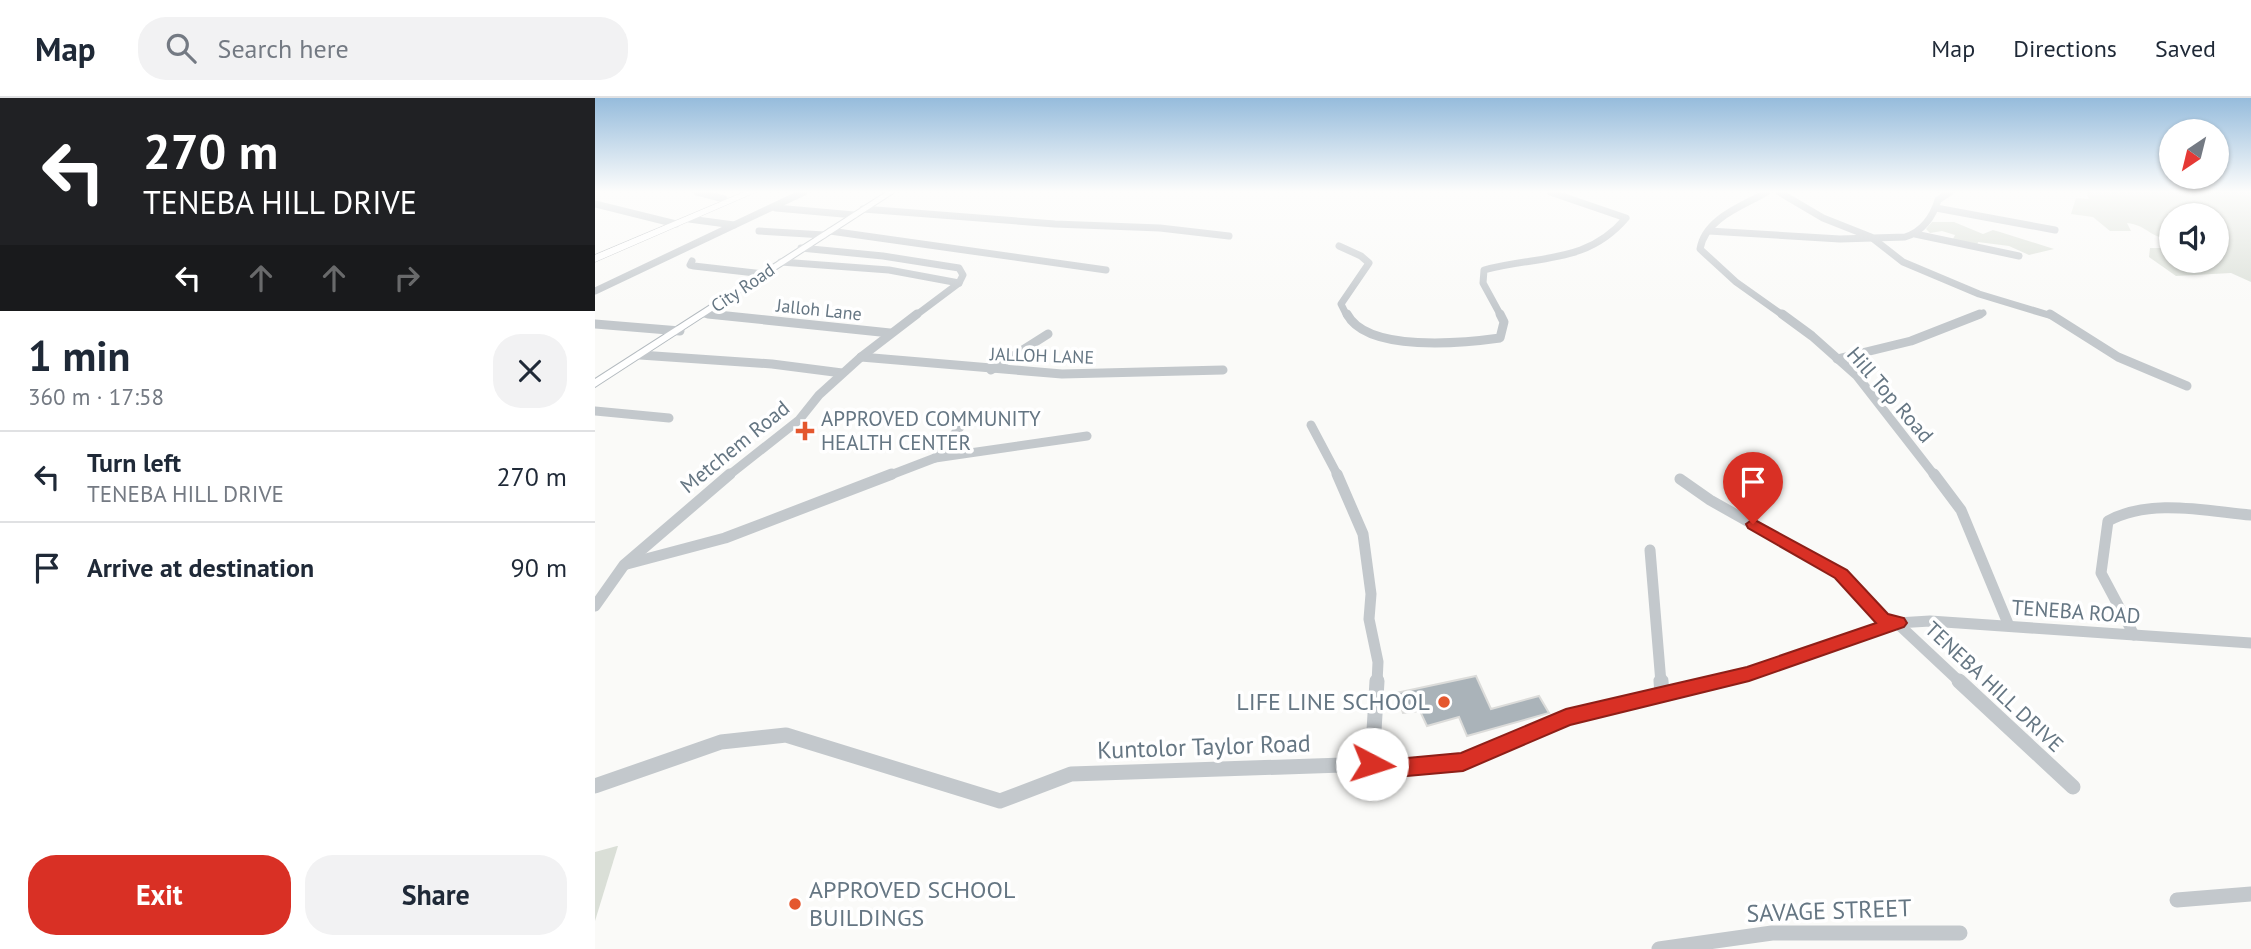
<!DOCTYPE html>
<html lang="en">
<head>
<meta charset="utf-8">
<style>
	:root { --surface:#fff; --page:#f2f2f3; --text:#1f2937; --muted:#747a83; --line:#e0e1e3; --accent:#d93025 }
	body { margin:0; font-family:"PT Sans",sans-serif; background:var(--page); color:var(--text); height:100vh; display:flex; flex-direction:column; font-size:26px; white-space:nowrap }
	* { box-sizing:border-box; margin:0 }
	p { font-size:23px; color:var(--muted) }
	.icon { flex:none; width:38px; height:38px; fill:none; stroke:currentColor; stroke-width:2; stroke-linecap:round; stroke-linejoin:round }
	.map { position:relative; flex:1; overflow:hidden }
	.drawer { display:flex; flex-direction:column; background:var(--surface); width:595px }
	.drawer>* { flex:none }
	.banner { background:#202124; color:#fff; overflow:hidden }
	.needle { width:46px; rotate:215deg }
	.controls { position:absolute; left:1564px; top:21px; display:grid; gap:14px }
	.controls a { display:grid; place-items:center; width:70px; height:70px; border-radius:50%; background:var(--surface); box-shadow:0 2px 5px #0004; font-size:35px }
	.pin { position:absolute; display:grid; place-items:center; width:60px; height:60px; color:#fff; margin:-72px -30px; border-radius:50% 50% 50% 0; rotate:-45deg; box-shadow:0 0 7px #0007 }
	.pin .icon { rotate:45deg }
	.me { position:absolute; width:77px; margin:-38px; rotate:95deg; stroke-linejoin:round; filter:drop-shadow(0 0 5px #0008) }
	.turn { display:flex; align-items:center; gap:24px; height:147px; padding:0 28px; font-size:32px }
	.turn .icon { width:91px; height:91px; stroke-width:2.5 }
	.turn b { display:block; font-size:49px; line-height:60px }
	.lanes { display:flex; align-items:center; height:66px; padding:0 28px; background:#0003; justify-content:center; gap:35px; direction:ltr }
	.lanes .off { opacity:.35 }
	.round { display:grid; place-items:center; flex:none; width:74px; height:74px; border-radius:28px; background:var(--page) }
	.head { display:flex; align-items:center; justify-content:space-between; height:119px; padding:0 28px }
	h1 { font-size:42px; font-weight:700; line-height:52px }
	.action { display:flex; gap:14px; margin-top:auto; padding:14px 28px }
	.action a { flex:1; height:80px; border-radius:28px; background:var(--accent); color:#fff; font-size:28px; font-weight:700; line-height:80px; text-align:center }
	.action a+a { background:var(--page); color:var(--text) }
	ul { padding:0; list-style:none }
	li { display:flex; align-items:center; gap:21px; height:91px; padding:0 28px; border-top:2px solid var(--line) }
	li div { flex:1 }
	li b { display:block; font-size:26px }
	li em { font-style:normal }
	header { display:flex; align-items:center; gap:42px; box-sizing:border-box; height:98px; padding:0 35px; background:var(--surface); border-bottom:2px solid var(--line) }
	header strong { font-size:33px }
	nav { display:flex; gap:38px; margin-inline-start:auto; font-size:24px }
	.search { width:490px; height:63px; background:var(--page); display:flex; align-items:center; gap:18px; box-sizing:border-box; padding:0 24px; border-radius:28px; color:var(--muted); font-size:26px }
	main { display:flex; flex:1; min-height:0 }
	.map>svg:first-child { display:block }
	.green { fill:#dadfd7 }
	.building { fill:#aab3b9; stroke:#dcdcda; stroke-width:2 }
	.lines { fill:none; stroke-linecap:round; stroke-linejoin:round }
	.secondary-casing { stroke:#b3babf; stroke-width:2 }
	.trunk-casing { stroke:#b4b9bd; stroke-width:1 }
	.minor-far3 { stroke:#c3c8cc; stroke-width:7 }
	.minor-far2 { stroke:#c3c8cc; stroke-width:9 }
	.minor-far1 { stroke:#c3c8cc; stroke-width:11 }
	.minor { stroke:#c3c8cc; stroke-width:15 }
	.secondary { fill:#fff; fill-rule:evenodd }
	.trunk { fill:#fff; fill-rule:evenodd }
	.route { fill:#d93025; stroke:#8d1f18; stroke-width:2 }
	.poi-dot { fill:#e4572e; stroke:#fff; stroke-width:2.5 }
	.labels { text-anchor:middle; stroke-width:7; stroke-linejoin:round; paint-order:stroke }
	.far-street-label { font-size:18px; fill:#657683; stroke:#fff }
	.street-label { font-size:21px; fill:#657683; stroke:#fff }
	.poi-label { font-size:21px; fill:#657683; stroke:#fff; text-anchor:start }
	.near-poi-label { font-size:24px; fill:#657683; stroke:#fff; text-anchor:end }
	.near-street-label { font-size:24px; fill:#657683; stroke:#fff }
</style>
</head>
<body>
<header>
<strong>Map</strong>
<div class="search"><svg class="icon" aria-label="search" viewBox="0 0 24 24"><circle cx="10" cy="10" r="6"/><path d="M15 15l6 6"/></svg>Search here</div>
<nav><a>Map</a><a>Directions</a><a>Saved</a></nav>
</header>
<main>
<section class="drawer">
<div class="banner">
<div class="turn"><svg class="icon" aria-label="left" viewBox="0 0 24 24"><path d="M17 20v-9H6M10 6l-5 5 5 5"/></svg><div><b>270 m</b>TENEBA HILL DRIVE</div></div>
<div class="lanes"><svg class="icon" aria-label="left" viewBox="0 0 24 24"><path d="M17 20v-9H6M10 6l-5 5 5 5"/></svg><svg class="icon off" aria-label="ahead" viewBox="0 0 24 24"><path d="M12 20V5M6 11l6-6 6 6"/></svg><svg class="icon off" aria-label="ahead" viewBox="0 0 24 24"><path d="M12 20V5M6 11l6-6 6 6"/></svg><svg class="icon off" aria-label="right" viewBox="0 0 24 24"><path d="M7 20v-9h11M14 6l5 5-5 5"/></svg></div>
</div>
<div class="head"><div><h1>1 min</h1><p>360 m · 17:58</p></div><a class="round"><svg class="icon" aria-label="close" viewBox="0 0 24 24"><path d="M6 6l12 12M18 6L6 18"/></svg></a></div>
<ul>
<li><svg class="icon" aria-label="left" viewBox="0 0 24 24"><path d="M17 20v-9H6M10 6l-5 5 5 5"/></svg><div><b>Turn left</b><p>TENEBA HILL DRIVE</p></div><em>270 m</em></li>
<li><svg class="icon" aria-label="arrive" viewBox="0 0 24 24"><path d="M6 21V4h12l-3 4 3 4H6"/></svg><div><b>Arrive at destination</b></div><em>90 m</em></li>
</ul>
<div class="action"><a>Exit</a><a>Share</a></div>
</section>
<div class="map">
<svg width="1656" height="851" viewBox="0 0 1656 851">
	<rect width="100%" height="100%" fill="#fafaf8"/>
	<g class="green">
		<path d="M1491 94H1656V184L1636 175 1581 178 1554 159 1555 150H1577V163H1622V117H1577V141C1556 141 1552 127 1532 125L1536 133H1515L1498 119 1476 116 1481 100 1494 101Z"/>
		<path d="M1337 124H1359L1388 136 1398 132 1405 134 1459 151 1434 157 1414 148 1383 144 1382 148 1358 141 1360 137 1347 133 1335 135 1331 131Z"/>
		<path d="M22 748H23L0 823V754Z"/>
	</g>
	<path class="building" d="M881 578 896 611 944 598 954 615 872 638 864 619 832 628 825 613 808 615 801 595Z"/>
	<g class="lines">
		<g class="secondary-casing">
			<path id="secondary" d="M291 94H300L0 289V281Z"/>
		</g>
		<g class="trunk-casing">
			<path id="trunk" d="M149 94H161L0 164V157Z"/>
		</g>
		<g class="minor-far3">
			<path d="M102 94 129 101"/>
			<path d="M1172 94C1148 108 1110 120 1105 151L1141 184 1189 218"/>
			<path d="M1184 94 1228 120 1276 139 1308 164 1384 196 1457 218"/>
			<path d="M0 106 81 126"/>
			<path d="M181 110 259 117"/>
			<path d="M1341 110 1460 132"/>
			<path d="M268 111 460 126 565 130 634 138"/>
			<path d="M94 121 139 127"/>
			<path d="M164 133 229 137"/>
			<path d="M235 133 511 172"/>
			<path d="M1114 133 1245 141 1310 139C1327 134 1338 119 1343 102L1355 94"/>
			<path d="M1320 136 1424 158"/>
			<path d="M744 148 766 158 774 165 746 206 752 218"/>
			<path d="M206 150 288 158 364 170 368 177 364 185 320 218"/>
			<path d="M97 163 95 167 99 168 169 176"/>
			<path d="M186 164 294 172 364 185"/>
			<path d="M0 193 209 94"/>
			<path d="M109 216 130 218"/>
			<path d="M906 218 888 185 889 172C943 157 991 167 1031 120L955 94"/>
			<path d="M1381 218 1388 215"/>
		</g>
		<g class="minor-far2">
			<path d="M113 216 295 235"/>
			<path d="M752 216C772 255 869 245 905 240L909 224 905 216"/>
			<path d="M1187 216 1217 238 1262 278 1340 378"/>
			<path d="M1455 216 1523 259 1592 288"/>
			<path d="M0 226 85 233"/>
			<path d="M45 257 177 266 247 275"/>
			<path d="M266 259 467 276 628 272"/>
			<path d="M1242 261 1316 243 1385 216"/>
			<path d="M396 272 453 236"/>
			<path d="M0 313 74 320"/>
			<path d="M374 318 340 360 492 338"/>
			<path d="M716 327 743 378"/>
			<path d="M133 378 204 322 224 297 266 259 322 216"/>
			<path d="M293 378 340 360"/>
		</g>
		<g class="minor-far1">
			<path d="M742 376 768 436 776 496 774 521 783 564 782 585"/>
			<path d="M1339 376 1366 412 1414 528"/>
			<path d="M1085 381 1115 402 1246 476 1287 521 1302 525 1366 585"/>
			<path d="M1055 452 1066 585"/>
			<path d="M32 466 130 440 297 376"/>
			<path d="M0 508 29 467 135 376"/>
			<path d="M1539 537 1506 475 1513 423C1555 400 1611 413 1656 417"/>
			<path d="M1118 585 1154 576 1302 525 1335 523 1656 545"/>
		</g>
		<g class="minor">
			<path d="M1066 583 1067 596"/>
			<path d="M1364 583 1478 689"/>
			<path d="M777 666 782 583"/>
			<path d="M0 688 126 644 191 637 405 703 476 676 777 666 812 669 868 664 971 620 1125 583"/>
			<path d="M1582 802 1656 796"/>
			<path d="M1064 851 1177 835H1365"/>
		</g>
		<use href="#secondary" class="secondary"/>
		<use href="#trunk" class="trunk"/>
	</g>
	<linearGradient id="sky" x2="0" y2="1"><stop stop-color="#96bcdc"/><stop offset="0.44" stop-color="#fdfdfc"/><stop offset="1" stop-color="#fdfdfc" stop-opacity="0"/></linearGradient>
	<rect width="1656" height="213" fill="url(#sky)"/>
	<path class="route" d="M1158 421 1252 472 1293 516 1309 520 1312 525 1309 529 1154 583 975 627 868 673 812 678 770 672 767 666 770 659 777 657 812 660 866 655 971 611 1152 569 1281 525 1240 480 1153 430 1151 426Z"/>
	<g class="poi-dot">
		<path d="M206.5 322.5h7v7h7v7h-7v7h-7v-7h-7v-7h7z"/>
		<circle cx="849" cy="604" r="7"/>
		<circle cx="200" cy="806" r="7"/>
	</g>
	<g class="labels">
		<g class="far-street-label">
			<text transform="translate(148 190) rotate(-34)" y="6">City Road</text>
			<text transform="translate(224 212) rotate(6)" y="6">Jalloh Lane</text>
			<text transform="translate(447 258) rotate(2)" y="6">JALLOH LANE</text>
		</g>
		<g class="street-label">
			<text transform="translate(1295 297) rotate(49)" y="7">Hill Top Road</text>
			<text transform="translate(140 349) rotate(-39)" y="7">Metchem Road</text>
			<text transform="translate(1481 514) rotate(4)" y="7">TENEBA ROAD</text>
			<text transform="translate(1399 589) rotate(43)" y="7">TENEBA HILL DRIVE</text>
		</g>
		<g class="poi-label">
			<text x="226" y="328">APPROVED COMMUNITY<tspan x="226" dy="24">HEALTH CENTER</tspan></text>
		</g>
		<g class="near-poi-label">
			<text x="835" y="612">LIFE LINE SCHOOL</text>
			<text x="214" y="800" text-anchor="start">APPROVED SCHOOL<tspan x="214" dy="28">BUILDINGS</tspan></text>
		</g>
		<g class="near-street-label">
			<text transform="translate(609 649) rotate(-2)" y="8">Kuntolor Taylor Road</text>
			<text transform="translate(1234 813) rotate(-2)" y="8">SAVAGE STREET</text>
		</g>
	</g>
</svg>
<div class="controls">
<a><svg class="needle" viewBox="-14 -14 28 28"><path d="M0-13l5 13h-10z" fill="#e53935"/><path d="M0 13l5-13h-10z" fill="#747a83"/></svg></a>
<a><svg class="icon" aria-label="sound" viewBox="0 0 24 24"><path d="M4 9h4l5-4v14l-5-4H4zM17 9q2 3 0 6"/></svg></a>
</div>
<div class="pin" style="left:1158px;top:426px;background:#d93025"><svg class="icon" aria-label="arrive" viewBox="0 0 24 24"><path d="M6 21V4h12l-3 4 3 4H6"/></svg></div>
<svg class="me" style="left:777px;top:666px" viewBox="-20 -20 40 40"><circle r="19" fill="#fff"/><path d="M0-13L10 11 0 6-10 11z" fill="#d93025"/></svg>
</div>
</main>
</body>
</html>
